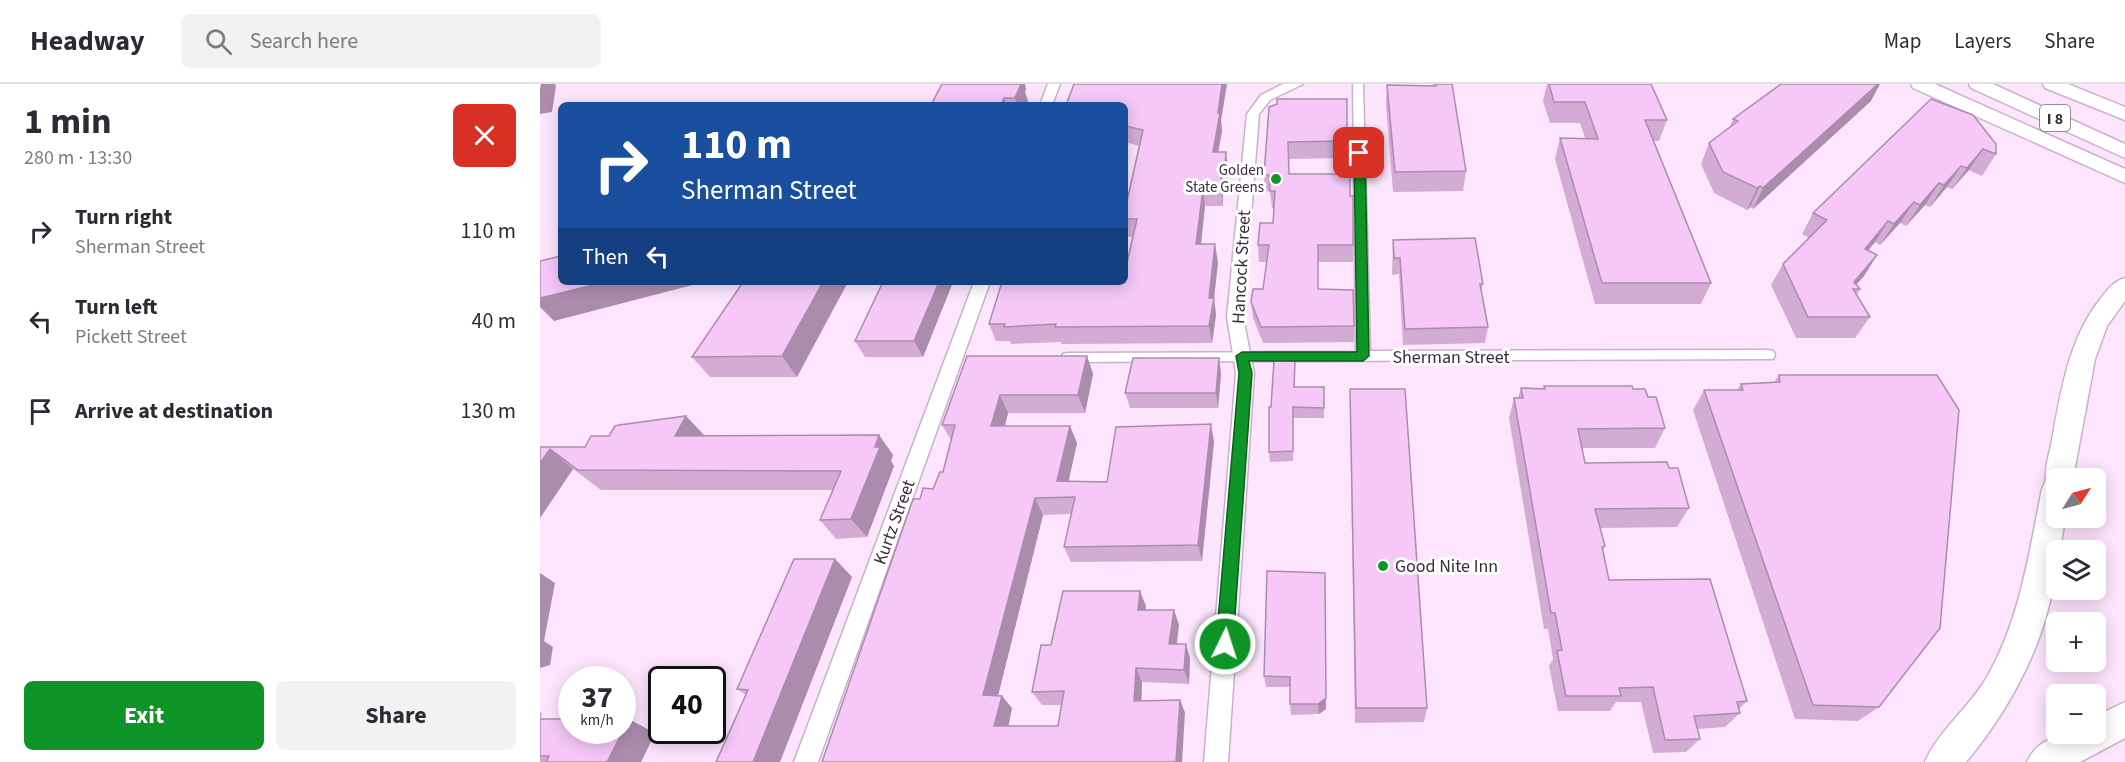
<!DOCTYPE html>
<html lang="en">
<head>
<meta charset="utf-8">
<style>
	:root { --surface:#fff; --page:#f2f2f3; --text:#2b2b33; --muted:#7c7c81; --line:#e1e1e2; --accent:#0f9428 }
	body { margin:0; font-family:"Source Sans 3",sans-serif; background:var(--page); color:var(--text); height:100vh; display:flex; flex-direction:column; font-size:22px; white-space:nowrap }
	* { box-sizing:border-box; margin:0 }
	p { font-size:20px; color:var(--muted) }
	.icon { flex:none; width:33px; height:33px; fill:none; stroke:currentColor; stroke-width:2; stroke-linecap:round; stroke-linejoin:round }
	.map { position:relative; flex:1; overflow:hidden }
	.drawer { display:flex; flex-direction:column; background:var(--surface); width:540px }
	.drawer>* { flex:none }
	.guide { position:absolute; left:18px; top:18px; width:570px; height:183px; border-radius:9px; box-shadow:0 3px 15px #0003; background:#1a4fa0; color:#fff; overflow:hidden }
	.needle { width:39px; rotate:54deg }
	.controls { position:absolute; left:1506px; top:384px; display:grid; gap:12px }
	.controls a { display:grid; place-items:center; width:60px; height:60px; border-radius:9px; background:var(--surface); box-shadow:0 3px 15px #0003; font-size:30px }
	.speed { position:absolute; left:18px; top:582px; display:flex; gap:12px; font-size:30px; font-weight:700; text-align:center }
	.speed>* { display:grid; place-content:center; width:78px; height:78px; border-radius:50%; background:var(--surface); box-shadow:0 3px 15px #0003; line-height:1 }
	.speed small { font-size:15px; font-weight:400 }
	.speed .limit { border:3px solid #111; border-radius:9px; background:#fff; color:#111 }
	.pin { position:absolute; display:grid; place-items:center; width:51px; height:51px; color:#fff; margin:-26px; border-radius:12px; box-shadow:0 3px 9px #0006 }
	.me { position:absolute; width:66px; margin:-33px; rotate:4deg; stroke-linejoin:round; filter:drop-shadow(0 0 4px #0008) }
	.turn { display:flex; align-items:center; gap:21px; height:126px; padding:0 24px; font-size:27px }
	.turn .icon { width:78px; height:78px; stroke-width:2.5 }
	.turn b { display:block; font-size:42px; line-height:51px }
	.then { display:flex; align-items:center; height:57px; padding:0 24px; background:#0003; gap:12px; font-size:22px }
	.round { display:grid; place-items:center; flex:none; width:63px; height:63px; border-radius:9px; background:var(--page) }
	.headline { display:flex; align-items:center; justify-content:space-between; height:102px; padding:0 24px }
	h1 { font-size:36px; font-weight:700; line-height:45px }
	.primary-button { display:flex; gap:12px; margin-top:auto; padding:12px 24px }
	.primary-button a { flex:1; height:69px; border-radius:9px; background:var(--accent); color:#fff; font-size:24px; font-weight:700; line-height:69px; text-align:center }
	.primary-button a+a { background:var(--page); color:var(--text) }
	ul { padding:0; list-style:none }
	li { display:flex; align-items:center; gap:18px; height:90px; padding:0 24px }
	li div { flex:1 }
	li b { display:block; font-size:22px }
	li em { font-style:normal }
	header { display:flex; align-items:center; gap:36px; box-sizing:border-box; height:84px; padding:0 30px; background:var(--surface); border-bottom:2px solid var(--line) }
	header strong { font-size:28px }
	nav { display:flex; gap:33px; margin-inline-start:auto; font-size:21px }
	.search { width:420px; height:54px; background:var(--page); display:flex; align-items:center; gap:15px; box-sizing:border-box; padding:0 21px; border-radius:9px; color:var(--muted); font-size:22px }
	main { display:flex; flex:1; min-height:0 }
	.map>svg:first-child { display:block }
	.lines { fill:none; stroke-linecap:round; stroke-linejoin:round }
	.minor-casing { stroke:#c9b1ca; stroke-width:3 }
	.tertiary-casing { stroke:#c9b1ca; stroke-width:3 }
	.motorway-casing { stroke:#c9b1ca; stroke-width:3 }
	.minor { fill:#fff; fill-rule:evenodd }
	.tertiary { fill:#fff; fill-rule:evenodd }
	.motorway { fill:#fff; fill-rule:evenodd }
	.wall { fill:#d3acd4 }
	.shaded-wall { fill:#ac8cad }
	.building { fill:#f5c8f7; stroke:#ac8cad; stroke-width:1.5 }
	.route { fill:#0f9428; stroke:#0a601a; stroke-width:1.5 }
	.poi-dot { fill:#0f9428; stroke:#fff; stroke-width:2 }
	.labels { text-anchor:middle; stroke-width:6; stroke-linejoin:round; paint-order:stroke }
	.far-poi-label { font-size:15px; fill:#392f39; stroke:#fff; text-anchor:end }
	.shield { fill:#fff; stroke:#746d74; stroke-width:1.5 }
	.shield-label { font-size:16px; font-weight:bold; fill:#392f39 }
	.street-label { font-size:18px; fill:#392f39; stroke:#fff }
	.poi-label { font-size:18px; fill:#392f39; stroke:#fff; text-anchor:start }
</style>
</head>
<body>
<header>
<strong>Headway</strong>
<div class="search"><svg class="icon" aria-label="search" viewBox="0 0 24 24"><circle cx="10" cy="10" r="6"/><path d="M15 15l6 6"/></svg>Search here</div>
<nav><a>Map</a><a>Layers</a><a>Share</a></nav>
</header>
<main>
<section class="drawer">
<div class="headline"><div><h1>1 min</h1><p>280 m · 13:30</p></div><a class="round" style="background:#d93025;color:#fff"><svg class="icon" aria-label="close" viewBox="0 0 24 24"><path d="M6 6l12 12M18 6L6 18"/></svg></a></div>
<ul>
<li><svg class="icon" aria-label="right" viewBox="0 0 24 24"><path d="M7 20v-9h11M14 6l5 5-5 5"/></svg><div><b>Turn right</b><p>Sherman Street</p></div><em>110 m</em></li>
<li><svg class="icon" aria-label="left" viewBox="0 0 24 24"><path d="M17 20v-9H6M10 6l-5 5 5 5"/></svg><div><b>Turn left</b><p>Pickett Street</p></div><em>40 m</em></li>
<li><svg class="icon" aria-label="arrive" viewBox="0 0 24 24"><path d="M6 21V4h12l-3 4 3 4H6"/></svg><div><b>Arrive at destination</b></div><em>130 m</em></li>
</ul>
<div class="primary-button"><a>Exit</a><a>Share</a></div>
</section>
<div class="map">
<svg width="1585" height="678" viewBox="0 0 1585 678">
	<rect width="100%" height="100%" fill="#fde5fe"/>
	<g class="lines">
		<g class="minor-casing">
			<path id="minor" d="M813 0H823L830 267 1228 266 1233 267 1235 271 1233 275 523 278 521 274 523 270 528 269 816 268Z"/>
		</g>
		<g class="tertiary-casing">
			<g id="tertiary">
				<path d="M508 0H520L512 21H500Z"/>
				<path d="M743 0H763L730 16 719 30 703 233 714 289 688 678H664L696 289 687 233 707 30 721 11Z"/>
				<path d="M434 198H450L278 678H254Z"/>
			</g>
		</g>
		<g class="motorway-casing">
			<g id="motorway">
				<path d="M1371 0H1395L1585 85V99L1373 4Z"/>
				<path d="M1429 0H1453L1585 60V74L1431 4Z"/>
				<path d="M1503 0H1528L1585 23V36L1505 4Z"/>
				<path d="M1585 194V217L1567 242 1555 275 1533 394H1516V434H1525L1520 466H1516C1516 542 1473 622 1426 678H1385C1398 647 1430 623 1447 593 1480 536 1489 469 1502 405L1506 396C1504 385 1510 368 1512 356 1521 306 1529 254 1561 214 1568 205 1574 197 1585 194Z"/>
				<path d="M1585 618V654L1540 678H1487C1499 650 1529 650 1556 650V632Z"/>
			</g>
		</g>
		<use href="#minor" class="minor"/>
		<use href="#tertiary" class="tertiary"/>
		<use href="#motorway" class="motorway"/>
	</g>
	<g class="wall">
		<path d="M534 0H687L681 36 682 47 678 68H686L688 86 687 101H683V122H665L661 160 678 178 674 214 676 231 672 259 521 260V258L471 260 470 257H456L449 240 585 198 593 153H587L585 144V126L599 62 585 58V60V21Z"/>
		<path d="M893 0H912L926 87 923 107 853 108 846 21 847 1 892 2Z"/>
		<path d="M1007 0H1111L1127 36 1119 57H1114L1171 199 1161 220H1055L1015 75 1020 54H1045L1040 39H1010L1003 17Z"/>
		<path d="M486 5 485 8 488 17 487 21H391Z"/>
		<path d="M737 15H807L806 74 749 75V90L810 112 813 161V178H778V205L814 242V258L723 259 713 234 711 218 723 205 727 178H719L718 161 733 139 734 124H732L730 107 725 108 724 91 737 20Z"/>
		<path d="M1391 15 1456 70 1442 92 1429 86 1412 105 1407 103 1390 123 1385 121 1366 142 1360 139 1340 161 1335 158 1328 166 1324 192 1316 200 1320 205 1317 211 1330 233 1315 254H1256L1231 201 1243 180 1269 154 1262 150 1273 129Z"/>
		<path d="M1331 17 1213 125 1210 123 1207 126 1174 109 1161 80 1169 59 1190 43 1193 35Z"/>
		<path d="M853 156 943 200 941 207 948 243 945 259 863 261 859 190 852 191Z"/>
		<path d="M203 198 257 293H170L152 273Z"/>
		<path d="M343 198H413L383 273H325L315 257Z"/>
		<path d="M427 272H547L553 290 545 329H468L465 342H530L537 359 528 397 567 398 674 358 662 477 531 478 524 463 531 430 503 431 458 611 472 624 468 642H518L522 621H502L492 608 511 561 606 522 605 526H634L639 541 636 560 650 574 649 600 602 598 601 617 640 616 645 629 282 678 380 415 393 405 403 388 411 356 402 341Z"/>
		<path d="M679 274 681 290 678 324H590L585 309Z"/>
		<path d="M755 277V303H784V334H753V377L730 378 729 368 731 323Z"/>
		<path d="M1239 291 1339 623 1318 637 1255 635 1153 326 1164 306H1197L1201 300 1234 298Z"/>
		<path d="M1004 302 1093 305 1108 313 1125 344 1115 364H1042L1045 379 1129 384 1149 424 1137 443 1060 444 1065 462 1063 466 1069 496 1207 617 1199 625 1200 629 1185 643 1158 645 1160 655 1146 668 1113 669 1101 618H1076L1070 627H1018L1009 582 1013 575 1008 545H1004L969 334 974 314H978L981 304 1003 305Z"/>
		<path d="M810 305 887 624 884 638 815 639 810 325Z"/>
		<path d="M339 351 353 371 351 377 354 382 327 453 296 455 280 436 293 406H61L33 385 0 434V363H45L165 352Z"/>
		<path d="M295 475 312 493 240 678H176L206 611 197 605Z"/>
		<path d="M727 487 786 625 779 630 751 631 750 620V603H726L724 592Z"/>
		<path d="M0 628 2 629 1 635 115 649 101 678H0Z"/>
	</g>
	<g class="shaded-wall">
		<path d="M1 0H15L16 2 12 28 0 30V5Z"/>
		<path d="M473 0H485L486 5 485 8 488 17 487 21H477L475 14Z"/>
		<path d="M682 0H687L681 36 682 47 675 86 673 68Z"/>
		<path d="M1338 0H1340L1331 17 1213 125 1223 104Z"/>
		<path d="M464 14 467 21H461Z"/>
		<path d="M1443 65 1429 86 1412 105 1427 84Z"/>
		<path d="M686 68 688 86 687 101 685 83Z"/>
		<path d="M1421 82 1407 103 1390 123 1404 101Z"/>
		<path d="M681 83 683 101V122L681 105Z"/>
		<path d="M1399 99 1385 121 1366 142 1380 121Z"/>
		<path d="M1220 102 1210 123 1207 126 1217 104Z"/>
		<path d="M663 105 665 122 659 177 656 160Z"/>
		<path d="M1374 118 1360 139 1340 161 1354 140Z"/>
		<path d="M1348 137 1335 158 1312 186 1325 165Z"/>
		<path d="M675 160 678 178 674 214 676 231 672 259 669 242V214Z"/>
		<path d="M1337 171 1324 192 1300 219 1314 198Z"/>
		<path d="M65 198H164L14 237 0 223V214Z"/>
		<path d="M283 198H308L257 293 242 272Z"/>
		<path d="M399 198H413L383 273 374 257Z"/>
		<path d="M547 272 553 290 545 329 538 311Z"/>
		<path d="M679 274 681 290 678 324 676 309Z"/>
		<path d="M460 311 468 329 460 360 451 342Z"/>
		<path d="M146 332 165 352H135Z"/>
		<path d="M671 340 674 358 662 477 658 461Z"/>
		<path d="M530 342 537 359 525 414 517 397Z"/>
		<path d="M339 351 353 371 351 377 354 382 327 453 311 435Z"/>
		<path d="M10 365 33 385 0 434V379Z"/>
		<path d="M495 414 503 431 455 624 443 611Z"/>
		<path d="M295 475 312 493 240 678H213Z"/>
		<path d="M0 489 15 499 4 557 13 563 10 581 0 584Z"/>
		<path d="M785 489 786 625 779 630 778 620Z"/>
		<path d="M600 507 606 522 604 541 598 526Z"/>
		<path d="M634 526 639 541 635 574 629 560Z"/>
		<path d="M646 560 650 574 649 600 644 586Z"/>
		<path d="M596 584 602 598 601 630 594 617Z"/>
		<path d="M462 612 472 624 466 654 454 642Z"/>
		<path d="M640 616 645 629 642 678H636Z"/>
		<path d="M89 635 115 649 101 678H67Z"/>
	</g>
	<g class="building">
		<path d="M402 0H481L475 14H464L461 21H391Z"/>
		<path d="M534 0H682L678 29H680L673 68H686L685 83H681V105H663L656 160H675L669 214H674L669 242 515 243 516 240 464 243 465 240H449L462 198H585V187L597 135H585V126L603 46 585 42V21H526Z"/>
		<path d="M896 0H912L926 87 855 88 847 1 896 2Z"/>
		<path d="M1009 0H1111L1127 36H1105L1171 199H1062L1020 54 1058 55 1045 18H1014Z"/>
		<path d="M1241 0H1338L1223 104 1220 102 1217 104 1183 88 1169 59 1198 37 1193 35Z"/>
		<path d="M737 15H807V57L748 58 749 90H810V112H813V161H778V205L813 206 814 242 721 243 711 218 713 205H723L729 161H718L720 139H733L735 107H730L729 91H724L729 23 737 20Z"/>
		<path d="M1391 15 1433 31 1456 60V70L1443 65 1427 84 1421 82 1404 101 1399 99 1380 121 1374 118 1354 140 1348 137 1325 165 1337 171 1314 198 1320 205H1313L1330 233H1268L1243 180 1287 136 1273 129Z"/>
		<path d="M935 154 943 200H940L948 243 865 245 860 174H854L853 156Z"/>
		<path d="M21 172V198H65L0 214V177Z"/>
		<path d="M203 198H283L242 272 152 273Z"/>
		<path d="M343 198H399L374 257H315Z"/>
		<path d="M427 272H547L538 311H460L451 342H530L517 397 567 398 576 343 671 340 658 461 524 463 535 413 495 414 443 611 462 612 454 642H518L524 607 492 608 501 561H511L523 507H600L598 526H634L629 560H646L644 586 596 584 594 617 640 616 636 678H282L373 415H380L383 404 393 405 400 388H403L415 341H402Z"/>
		<path d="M593 274H679L676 309H585Z"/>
		<path d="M734 276 755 277 754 303H784V324L753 323V367L729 368V323H731Z"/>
		<path d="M1239 291H1397L1419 326 1400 544 1339 623 1273 621 1164 306H1203L1201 300 1240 298Z"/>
		<path d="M1004 302H1092L1093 305H1105L1108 313H1116L1125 344 1038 345 1045 379 1127 378 1129 384H1138L1149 424 1055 425 1065 462 1062 463 1069 496 1170 495 1207 617 1197 618 1200 629 1154 632 1160 655 1125 656 1113 603 1079 604 1081 612H1026L1017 567 1022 566 1015 529H1011L974 314H983L981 304 1005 305Z"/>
		<path d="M810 305H865L887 624H816Z"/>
		<path d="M146 332 135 352 339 351 335 363H340L311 435 280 436 301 387 38 386 10 365 0 379V363H45L51 352H69L75 342 79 341Z"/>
		<path d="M254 475H295L213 678H176L208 606 197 605Z"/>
		<path d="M727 487 785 489 786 614 778 620H750V593L724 592Z"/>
		<path d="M0 635H32V646H82V635H89L67 678H6L9 672H0Z"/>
	</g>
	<path class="route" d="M819 66 825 69 829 272 823 277H709L712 289 693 560 690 565 685 567 679 565 676 560 699 289 696 272 702 268H817L814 69Z"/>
	<g class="poi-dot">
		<circle cx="736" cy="95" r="6"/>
		<circle cx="843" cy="482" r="6"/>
	</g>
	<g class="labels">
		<g class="far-poi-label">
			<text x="724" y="91">Golden<tspan x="724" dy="17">State Greens</tspan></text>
		</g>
		<rect class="shield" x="1500" y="21" width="30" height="26" rx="4.5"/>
		<g class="shield-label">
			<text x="1515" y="40">I 8</text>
		</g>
		<g class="street-label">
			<text transform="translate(701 183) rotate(-87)" y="6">Hancock Street</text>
			<text x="911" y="279">Sherman Street</text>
			<text transform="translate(354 438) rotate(-70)" y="6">Kurtz Street</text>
		</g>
		<g class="poi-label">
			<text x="855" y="488">Good Nite Inn</text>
		</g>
	</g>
</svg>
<div class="controls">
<a><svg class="needle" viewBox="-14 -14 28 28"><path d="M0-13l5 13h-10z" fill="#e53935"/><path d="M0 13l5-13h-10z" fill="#7c7c81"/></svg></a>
<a><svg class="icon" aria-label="layers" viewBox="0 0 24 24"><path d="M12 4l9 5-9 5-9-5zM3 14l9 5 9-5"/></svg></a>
<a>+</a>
<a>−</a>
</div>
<div class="speed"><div>37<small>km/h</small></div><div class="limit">40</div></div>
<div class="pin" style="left:819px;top:69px;background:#d93025"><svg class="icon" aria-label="arrive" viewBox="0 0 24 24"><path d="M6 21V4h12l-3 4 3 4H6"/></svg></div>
<svg class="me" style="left:685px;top:560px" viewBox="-20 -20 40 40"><circle r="17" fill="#0f9428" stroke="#fff" stroke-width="3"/><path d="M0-11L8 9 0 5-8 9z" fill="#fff"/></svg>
<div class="guide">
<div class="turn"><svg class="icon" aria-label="right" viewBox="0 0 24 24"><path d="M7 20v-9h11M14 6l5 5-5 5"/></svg><div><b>110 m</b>Sherman Street</div></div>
<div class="then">Then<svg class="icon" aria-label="left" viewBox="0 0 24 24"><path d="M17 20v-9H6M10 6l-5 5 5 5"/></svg></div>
</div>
</div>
</main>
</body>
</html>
